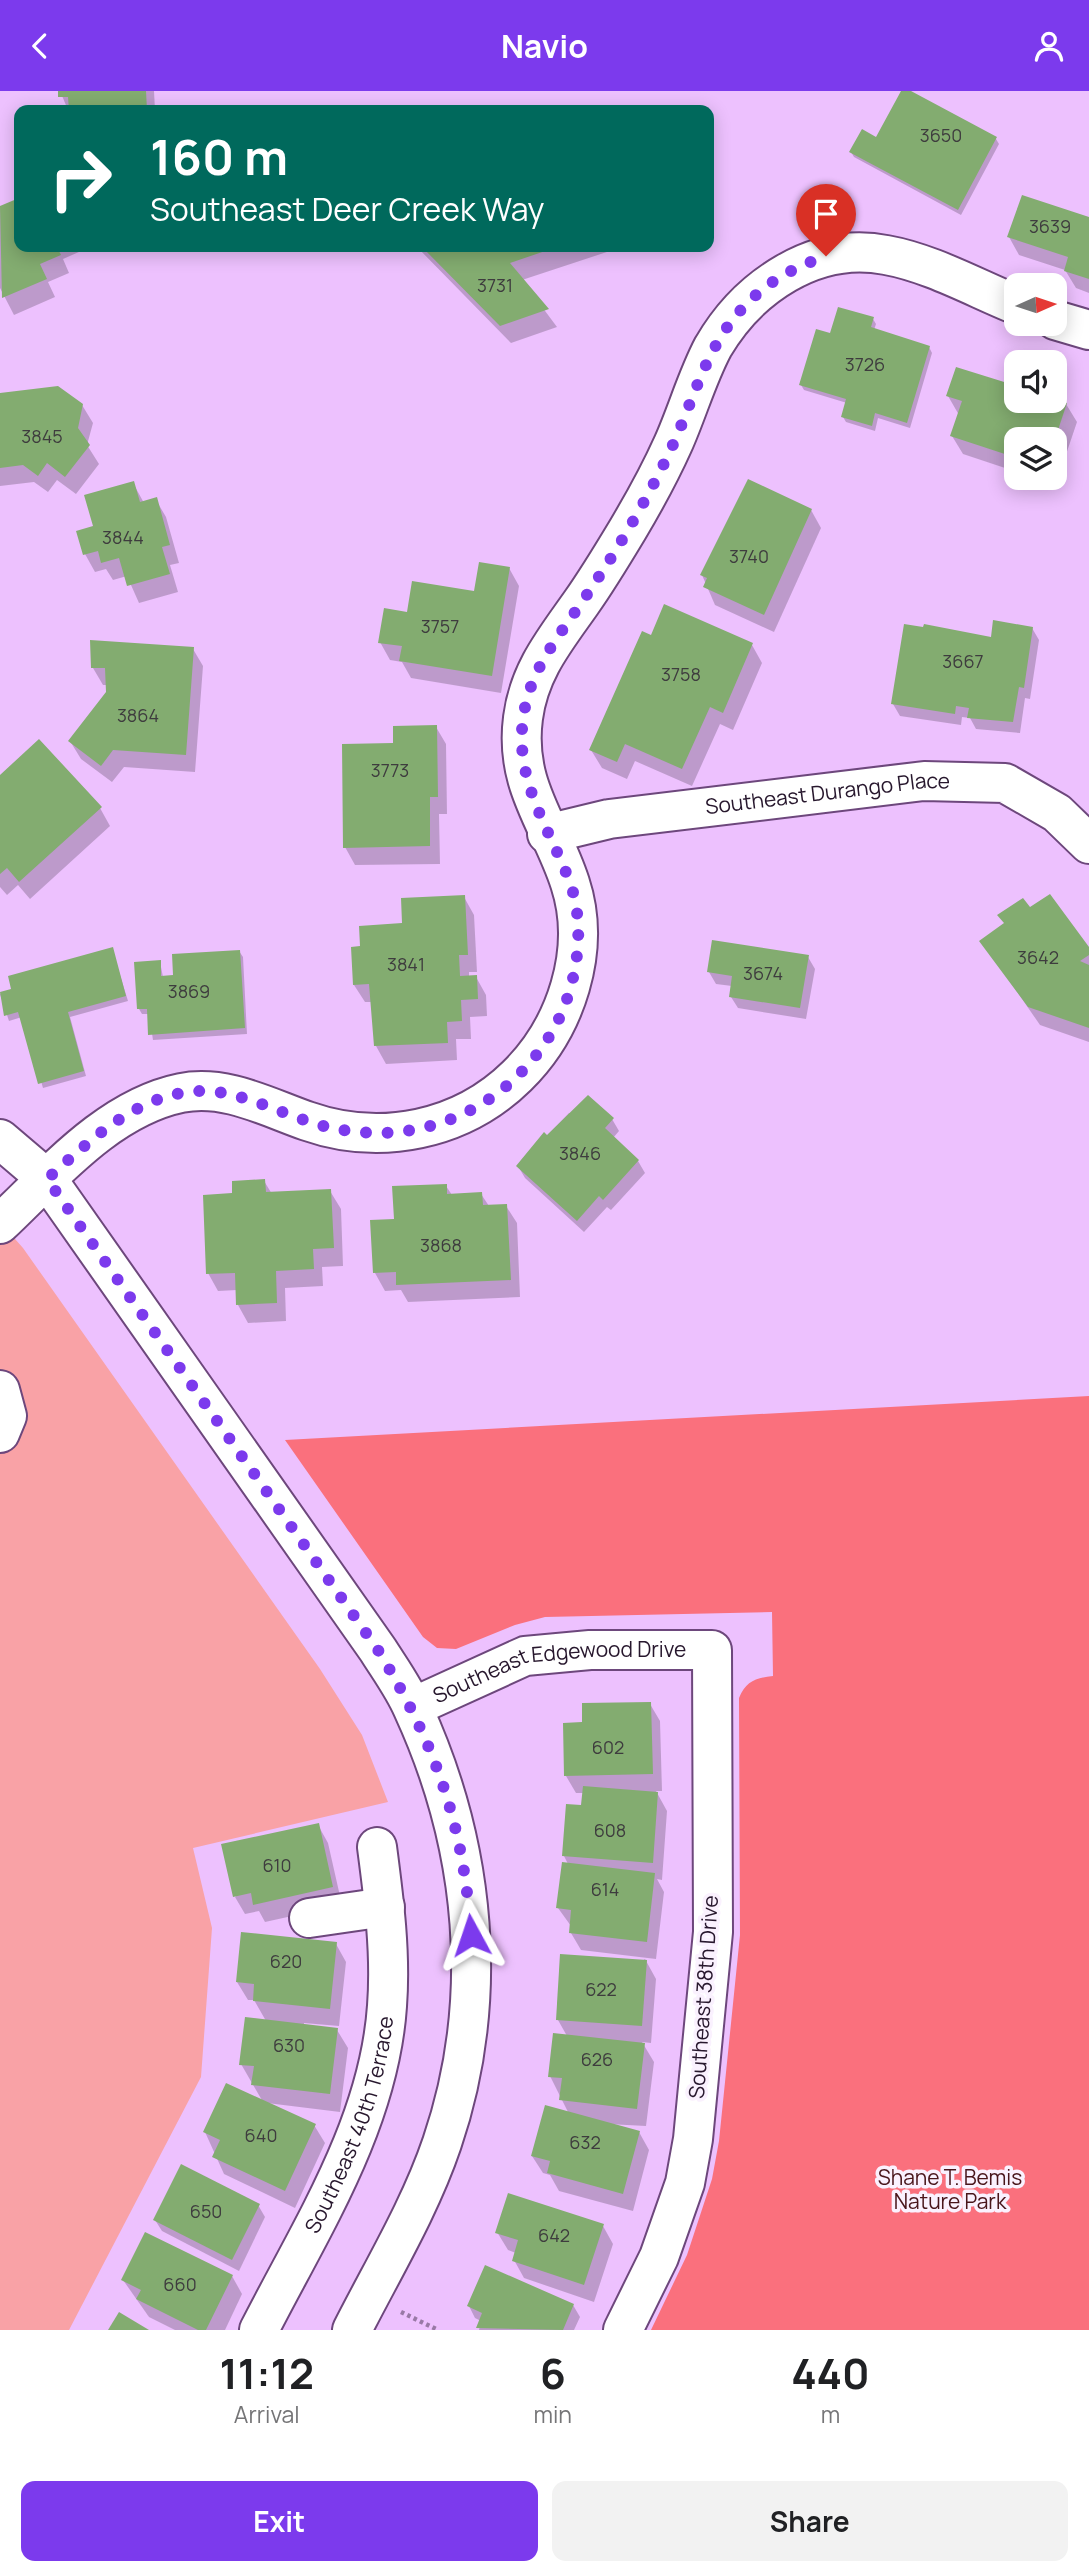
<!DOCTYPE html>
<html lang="en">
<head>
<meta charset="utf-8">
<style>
	:root { --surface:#fff; --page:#f2f2f2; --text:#202124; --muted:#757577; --accent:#7c3aed }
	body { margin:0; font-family:Manrope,sans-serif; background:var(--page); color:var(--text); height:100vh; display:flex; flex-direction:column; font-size:26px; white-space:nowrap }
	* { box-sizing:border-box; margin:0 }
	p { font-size:23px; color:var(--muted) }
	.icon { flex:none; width:38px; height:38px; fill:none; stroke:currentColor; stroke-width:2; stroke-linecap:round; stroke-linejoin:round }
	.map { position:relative; height:2239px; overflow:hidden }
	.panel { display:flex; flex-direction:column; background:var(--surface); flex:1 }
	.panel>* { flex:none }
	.hud { position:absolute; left:14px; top:14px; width:700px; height:147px; border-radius:14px; box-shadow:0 4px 18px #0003; background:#00695c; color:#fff; overflow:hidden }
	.needle { width:46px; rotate:87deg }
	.tools { position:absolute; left:1004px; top:182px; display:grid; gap:14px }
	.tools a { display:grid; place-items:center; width:63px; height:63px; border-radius:14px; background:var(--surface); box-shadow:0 4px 18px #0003; font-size:35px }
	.pin { position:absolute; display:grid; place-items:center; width:60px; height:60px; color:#fff; margin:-72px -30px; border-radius:50% 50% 50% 0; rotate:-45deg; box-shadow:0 0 7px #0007 }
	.pin .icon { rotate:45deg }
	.me { position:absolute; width:77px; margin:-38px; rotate:355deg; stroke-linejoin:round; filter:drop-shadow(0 0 5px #0008) }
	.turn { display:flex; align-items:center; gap:24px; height:147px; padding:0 21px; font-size:32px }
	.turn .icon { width:91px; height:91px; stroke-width:2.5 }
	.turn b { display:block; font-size:49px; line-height:60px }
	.eta { display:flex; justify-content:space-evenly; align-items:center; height:119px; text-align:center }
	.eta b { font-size:42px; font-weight:700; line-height:49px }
	.cta { display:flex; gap:14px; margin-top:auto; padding:14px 21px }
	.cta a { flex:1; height:80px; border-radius:14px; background:var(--accent); color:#fff; font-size:28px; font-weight:700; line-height:80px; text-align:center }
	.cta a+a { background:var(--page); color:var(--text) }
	header { display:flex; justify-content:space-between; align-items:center; height:91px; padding:0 21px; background:var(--accent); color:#fff; font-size:32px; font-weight:700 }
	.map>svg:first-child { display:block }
	.green { fill:#f9a2a6 }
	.forest { fill:#fa707d }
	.shadow { fill:#0003 }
	.building { fill:#83ac70 }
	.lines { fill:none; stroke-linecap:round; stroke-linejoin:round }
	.minor-casing { stroke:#6d477c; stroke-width:42 }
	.major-casing { stroke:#6d477c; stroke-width:42 }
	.path { stroke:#9979a6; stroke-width:4.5; stroke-dasharray:3.5 3.5; stroke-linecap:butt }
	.minor { stroke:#fff; stroke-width:38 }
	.major { stroke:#fff; stroke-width:38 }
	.route { stroke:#7c3aed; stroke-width:12; stroke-dasharray:0 21.6 }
	.labels { text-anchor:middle; stroke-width:7; stroke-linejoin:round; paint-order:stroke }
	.number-label { font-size:18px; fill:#3e3c3e }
	.street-label { font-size:21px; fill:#27172d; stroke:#faf1fe }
	.park-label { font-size:21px; fill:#49151b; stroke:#faf1fe }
</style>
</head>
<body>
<header><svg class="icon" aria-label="back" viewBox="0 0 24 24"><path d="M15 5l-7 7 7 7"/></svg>Navio<svg class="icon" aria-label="person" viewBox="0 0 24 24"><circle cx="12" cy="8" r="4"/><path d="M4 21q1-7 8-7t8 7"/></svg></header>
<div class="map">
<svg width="1089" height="2239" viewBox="0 0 1089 2239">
	<rect width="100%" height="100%" fill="#edc1fe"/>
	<path class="green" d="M0 1131 23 1157 320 1578 362 1644 388 1711 193 1757 212 1837 201 1986 69 2239H0Z"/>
	<path class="forest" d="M1089 1305V2239H651L687 2164 712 2088 719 2050 740 1844 739 1607C746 1590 756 1587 773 1585L772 1521 545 1526 515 1534 456 1558 437 1557 423 1546 285 1349Z"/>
	<g class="shadow">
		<path d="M60 0H154L155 19H68Z"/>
		<path d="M903 0 996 48 999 53 961 124 854 66 851 61 877 48Z"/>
		<path d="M19 109V156L88 157 63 168 69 182 48 191 55 206 14 224 0 197V117Z"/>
		<path d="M1089 128V202L1076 197 1065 179 1019 164 1009 146Z"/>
		<path d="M417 156H615L616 158 522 189 557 236 511 252Z"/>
		<path d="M873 228 876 233 874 239 929 256 932 262 910 337 878 327 875 340 846 331 843 326 847 312 804 299 801 294 831 244Z"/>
		<path d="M948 305 1055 310 1066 313 1077 331 1056 393 1036 387H1055V348H1017V381L963 363 952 345 959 324Z"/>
		<path d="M82 314 93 332 87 354 99 373 76 403 57 389 48 401 34 391 0 395V320Z"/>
		<path d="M133 392 144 412 156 409 166 426 179 472 170 474 178 501 139 512 127 485 113 489 106 478 95 481 85 463Z"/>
		<path d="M811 419 821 437 774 541 715 514 702 484Z"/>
		<path d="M509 477 519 495 501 602 411 587 402 571 390 569 380 551 408 523 476 502Z"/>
		<path d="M1032 537 1039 549 1030 608 1025 607 1020 642 976 638 970 627 962 626 961 634 900 625 893 613 993 548Z"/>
		<path d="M651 546 752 554 762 572 733 639 720 633 692 695 635 670 627 688 602 677 591 659Z"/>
		<path d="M193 558 203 575 195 681 124 676 112 691 81 668 70 650 107 601V594H103L93 577Z"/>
		<path d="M436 636 446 653 447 723H439L440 773 355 774 345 756 395 654Z"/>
		<path d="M0 686 100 717 110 735 30 808 18 794 7 804 0 796Z"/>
		<path d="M464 806 474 824 477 881H469V886H476L486 904 487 925 470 926 471 948H456L457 969 386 973 376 955 372 911H365L354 894 361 857Z"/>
		<path d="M1030 819 1089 859V951L1040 934 982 850Z"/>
		<path d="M112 858 128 910 70 926 86 985 43 997 22 926 9 930 0 903Z"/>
		<path d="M239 860 243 866 247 943 153 949 149 923H142L139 918 160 871 163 886H175Z"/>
		<path d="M808 866 815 878 806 928 738 917 731 906 732 895 716 893 709 881Z"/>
		<path d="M569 1022 612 1028 619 1040 613 1047 638 1070 645 1082 611 1119 607 1116 584 1141 525 1087 518 1075Z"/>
		<path d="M264 1090 272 1103 330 1100 341 1118 343 1175 322 1176 323 1195 285 1197 286 1230 248 1232 238 1214 237 1199 218 1200 208 1182 234 1104Z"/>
		<path d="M446 1095 452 1104 481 1103 489 1115H506L517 1132 520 1206 408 1211 401 1199 385 1200 375 1182 372 1130H395Z"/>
		<path d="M650 1613 660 1630 662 1700H656L667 1720 662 1789 657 1788 664 1801 656 1868 581 1859 571 1842V1835L558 1817 568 1773 564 1765 582 1716 584 1702H576L566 1685 584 1633Z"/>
		<path d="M318 1734 328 1752 342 1814 265 1831 259 1820 245 1823 235 1806Z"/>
		<path d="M336 1853 346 1871 339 1935 304 1932V1935L337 1939 348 1957 340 2021 267 2012 314 2034 325 2052 295 2117 224 2083 205 2041 263 2011 241 1973 266 1930 254 1909H248L237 1891Z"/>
		<path d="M645 1868 656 1888 651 1952 642 1951 654 1971 646 2035 608 2033 639 2041 649 2059 633 2120 559 2100 550 2084 543 2082 532 2065 569 2023 550 1985 567 1945 558 1929Z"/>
		<path d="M258 2114 265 2126 239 2180 162 2140 155 2129Z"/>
		<path d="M603 2135 613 2153 594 2211 524 2187 514 2169 516 2162 508 2159 497 2141Z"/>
		<path d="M232 2185 242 2203 225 2239H175L149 2226 123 2189Z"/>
		<path d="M573 2214 580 2226 574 2239H479L481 2230 475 2227 469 2215Z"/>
	</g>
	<g class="building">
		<path d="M58 0H146L147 19H69L68 6H58Z"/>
		<path d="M901 0H911L997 46 958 119 849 61 862 38 876 46Z"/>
		<path d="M1022 104 1089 126V188L1064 180 1068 166 1007 146Z"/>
		<path d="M19 107V156H57L61 164 40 173 47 188 2 207 0 115Z"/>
		<path d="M422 156H557L510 172 549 218 500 235Z"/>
		<path d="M838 216 874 226 871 236 930 255 907 332 875 322 872 335 841 326 846 308 799 294 816 238 830 242Z"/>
		<path d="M956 276 1017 295V310L1055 308 1067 312 1055 348H1017V367L950 345 962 310 946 305Z"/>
		<path d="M58 295 83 313 78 337 90 354 65 386 47 372 38 385 23 374 0 377V302Z"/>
		<path d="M748 388 812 418 764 524 703 496 707 487 700 484Z"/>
		<path d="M134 390 140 411 157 406 170 454 162 456 170 483 127 495 119 467 101 472 98 460 83 464 76 440 93 435 84 404Z"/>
		<path d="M479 471 510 476 492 585 399 570 402 555 378 552 384 517 407 521 412 490 474 500Z"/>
		<path d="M664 513 753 552 723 622 710 616 682 678 625 653 617 671 589 659 642 540 651 544Z"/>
		<path d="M993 529 1033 536 1024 597 1019 596 1013 631 967 627 969 617 956 615 955 623 891 613 904 533 923 536 924 533 991 546Z"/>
		<path d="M90 549 194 556 186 664 113 659 101 675 68 650 106 601 105 577H91Z"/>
		<path d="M437 634 438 706H430V755L343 757 342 653 393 652V635Z"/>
		<path d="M39 648 102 716 19 791 7 777 0 783V684Z"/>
		<path d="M1050 803 1089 856V864L1080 870 1089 874V937L1028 916 979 850 1004 832 997 824 1023 807 1030 816Z"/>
		<path d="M465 804 468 864H459L460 885 477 884 478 908 461 909 462 930 447 931 448 952 374 955 369 893 353 894 351 856 360 855 359 835 402 832 401 807Z"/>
		<path d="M712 849 809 864 800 917 729 906 732 885 707 881Z"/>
		<path d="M113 856 126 905 68 921 84 980 38 993 18 921 4 925 0 901 11 898 8 885Z"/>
		<path d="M240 859 245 937 148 944 147 918H137L134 871 161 869V885L173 884 172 863Z"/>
		<path d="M588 1004 614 1027 605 1037 639 1069 603 1109 599 1105 577 1130 516 1075 544 1041 547 1044Z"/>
		<path d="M265 1088 266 1101 331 1098 334 1157 313 1158 314 1178 276 1180 277 1212 236 1214 235 1182 206 1183 203 1104 232 1102V1090Z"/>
		<path d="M447 1093V1103L482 1101 483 1114 507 1113 511 1189 396 1194V1181L373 1182 370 1129 394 1128 392 1095Z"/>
		<path d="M651 1611 653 1683 564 1685 563 1632 582 1631V1612Z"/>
		<path d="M583 1695 658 1701 653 1772 562 1765 566 1713 581 1714Z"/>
		<path d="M319 1732 333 1796 253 1814 251 1802 233 1806 221 1753Z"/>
		<path d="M562 1771 655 1782 647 1851 569 1842 571 1819 556 1817Z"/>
		<path d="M241 1841 337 1851 330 1918 253 1910 254 1893 236 1891Z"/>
		<path d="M560 1863 647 1869 642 1935 556 1929Z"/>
		<path d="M245 1926 338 1937 330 2003 251 1994 254 1975 239 1974Z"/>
		<path d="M553 1942 645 1952 637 2018 559 2009 562 1987 548 1986Z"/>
		<path d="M226 1992 316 2033 285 2100 212 2066 220 2049 203 2041Z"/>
		<path d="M545 2014 640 2040 623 2103 547 2082 550 2070 531 2065Z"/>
		<path d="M181 2073 260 2113 232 2169 153 2129Z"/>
		<path d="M508 2102 604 2133 584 2194 512 2170 518 2149 495 2142Z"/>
		<path d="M145 2141 233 2184 206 2239H198L136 2208 141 2199 121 2189Z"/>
		<path d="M485 2174 574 2213 563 2239 476 2237 482 2222 467 2215Z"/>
		<path d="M119 2221 149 2239H108Z"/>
	</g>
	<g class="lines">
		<g class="minor-casing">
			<g id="minor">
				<path d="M1055 229 1089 239"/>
				<path id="s1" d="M547 743 609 728 924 690 1005 692 1057 722 1089 753"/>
				<path d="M0 1133C52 1084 108 1017 181 1002 225 993 267 1016 307 1030 381 1056 462 1039 517 985 566 937 592 859 570 792 551 733 514 695 523 627 529 580 555 549 581 512 598 488 613 463 628 438 644 411 660 382 673 353 687 322 697 286 713 256 748 196 815 150 886 164 931 172 975 197 1017 214"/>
				<path d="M0 1299 7 1325 0 1342"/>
				<path id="s2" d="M413 1616 525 1565 590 1559H712L713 1841 693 2048 685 2092 659 2166 623 2239"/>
				<path d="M309 1827 385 1816"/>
				<path id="s3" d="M259 2239C311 2137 379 2033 387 1915 391 1862 384 1809 377 1756"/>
			</g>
		</g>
		<g class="major-casing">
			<path id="major" d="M0 1048 47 1088 378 1559C390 1578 404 1597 413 1618 476 1755 491 1908 442 2052 420 2117 383 2178 352 2239"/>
		</g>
		<path class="path" d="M401 2221 438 2239"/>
		<use href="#minor" class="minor"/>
		<use href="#major" class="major"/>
	</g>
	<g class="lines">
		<path class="route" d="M471 1844C464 1734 435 1652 378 1559L47 1088C88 1052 127 1012 182 1002 228 993 269 1018 310 1031 402 1061 497 1028 549 946 576 903 588 838 569 789 548 735 515 690 523 628 529 581 556 549 582 511 615 463 646 411 671 358 693 311 705 259 740 220 765 192 792 177 826 165"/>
	</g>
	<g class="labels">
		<g class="number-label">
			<text x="941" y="51">3650</text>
			<text x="1050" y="142">3639</text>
			<text x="495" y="201">3731</text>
			<text x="865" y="280">3726</text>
			<text x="42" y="352">3845</text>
			<text x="123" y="453">3844</text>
			<text x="749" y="472">3740</text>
			<text x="440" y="542">3757</text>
			<text x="963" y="577">3667</text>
			<text x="681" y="590">3758</text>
			<text x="138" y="631">3864</text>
			<text x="390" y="686">3773</text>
			<text x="1038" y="873">3642</text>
			<text x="406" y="880">3841</text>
			<text x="763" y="889">3674</text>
			<text x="189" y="907">3869</text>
			<text x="580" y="1069">3846</text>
			<text x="441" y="1161">3868</text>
			<text x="608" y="1663">602</text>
			<text x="610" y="1746">608</text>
			<text x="277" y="1781">610</text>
			<text x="605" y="1805">614</text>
			<text x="286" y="1877">620</text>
			<text x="601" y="1905">622</text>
			<text x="289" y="1961">630</text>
			<text x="597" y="1975">626</text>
			<text x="261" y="2051">640</text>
			<text x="585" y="2058">632</text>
			<text x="206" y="2127">650</text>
			<text x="554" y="2151">642</text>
			<text x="180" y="2200">660</text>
		</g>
		<g class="street-label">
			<text dy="7" stroke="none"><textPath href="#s1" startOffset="284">Southeast Durango Place</textPath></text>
			<text dy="7" stroke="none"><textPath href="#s2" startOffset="154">Southeast Edgewood Drive</textPath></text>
			<text transform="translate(704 1906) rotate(-86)" y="7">Southeast 38th Drive</text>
			<text dy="7" stroke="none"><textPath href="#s3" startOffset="226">Southeast 40th Terrace</textPath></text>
		</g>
		<g class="park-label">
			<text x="950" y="2094">Shane T. Bemis<tspan x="950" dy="24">Nature Park</tspan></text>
		</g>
	</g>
</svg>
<div class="tools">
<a><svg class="needle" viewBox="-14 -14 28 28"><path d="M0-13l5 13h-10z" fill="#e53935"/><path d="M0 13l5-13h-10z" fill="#757577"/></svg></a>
<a><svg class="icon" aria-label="sound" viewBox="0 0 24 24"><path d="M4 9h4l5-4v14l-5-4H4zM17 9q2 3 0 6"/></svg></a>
<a><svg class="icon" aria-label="layers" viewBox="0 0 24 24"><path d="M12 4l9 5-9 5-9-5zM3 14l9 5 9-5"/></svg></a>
</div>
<div class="pin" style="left:826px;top:165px;background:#d93025"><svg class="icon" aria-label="arrive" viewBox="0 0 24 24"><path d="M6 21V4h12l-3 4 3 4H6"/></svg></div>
<svg class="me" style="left:471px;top:1844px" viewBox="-20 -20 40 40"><path d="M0-17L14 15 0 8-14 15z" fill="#7c3aed" stroke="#fff" stroke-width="4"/></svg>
<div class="hud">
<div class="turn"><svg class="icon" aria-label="right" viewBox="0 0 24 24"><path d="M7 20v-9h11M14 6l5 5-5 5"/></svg><div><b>160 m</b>Southeast Deer Creek Way</div></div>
</div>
</div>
<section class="panel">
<div class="eta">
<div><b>11:12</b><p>Arrival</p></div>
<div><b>6</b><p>min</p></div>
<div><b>440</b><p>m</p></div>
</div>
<div class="cta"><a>Exit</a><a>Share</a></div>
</section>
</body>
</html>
